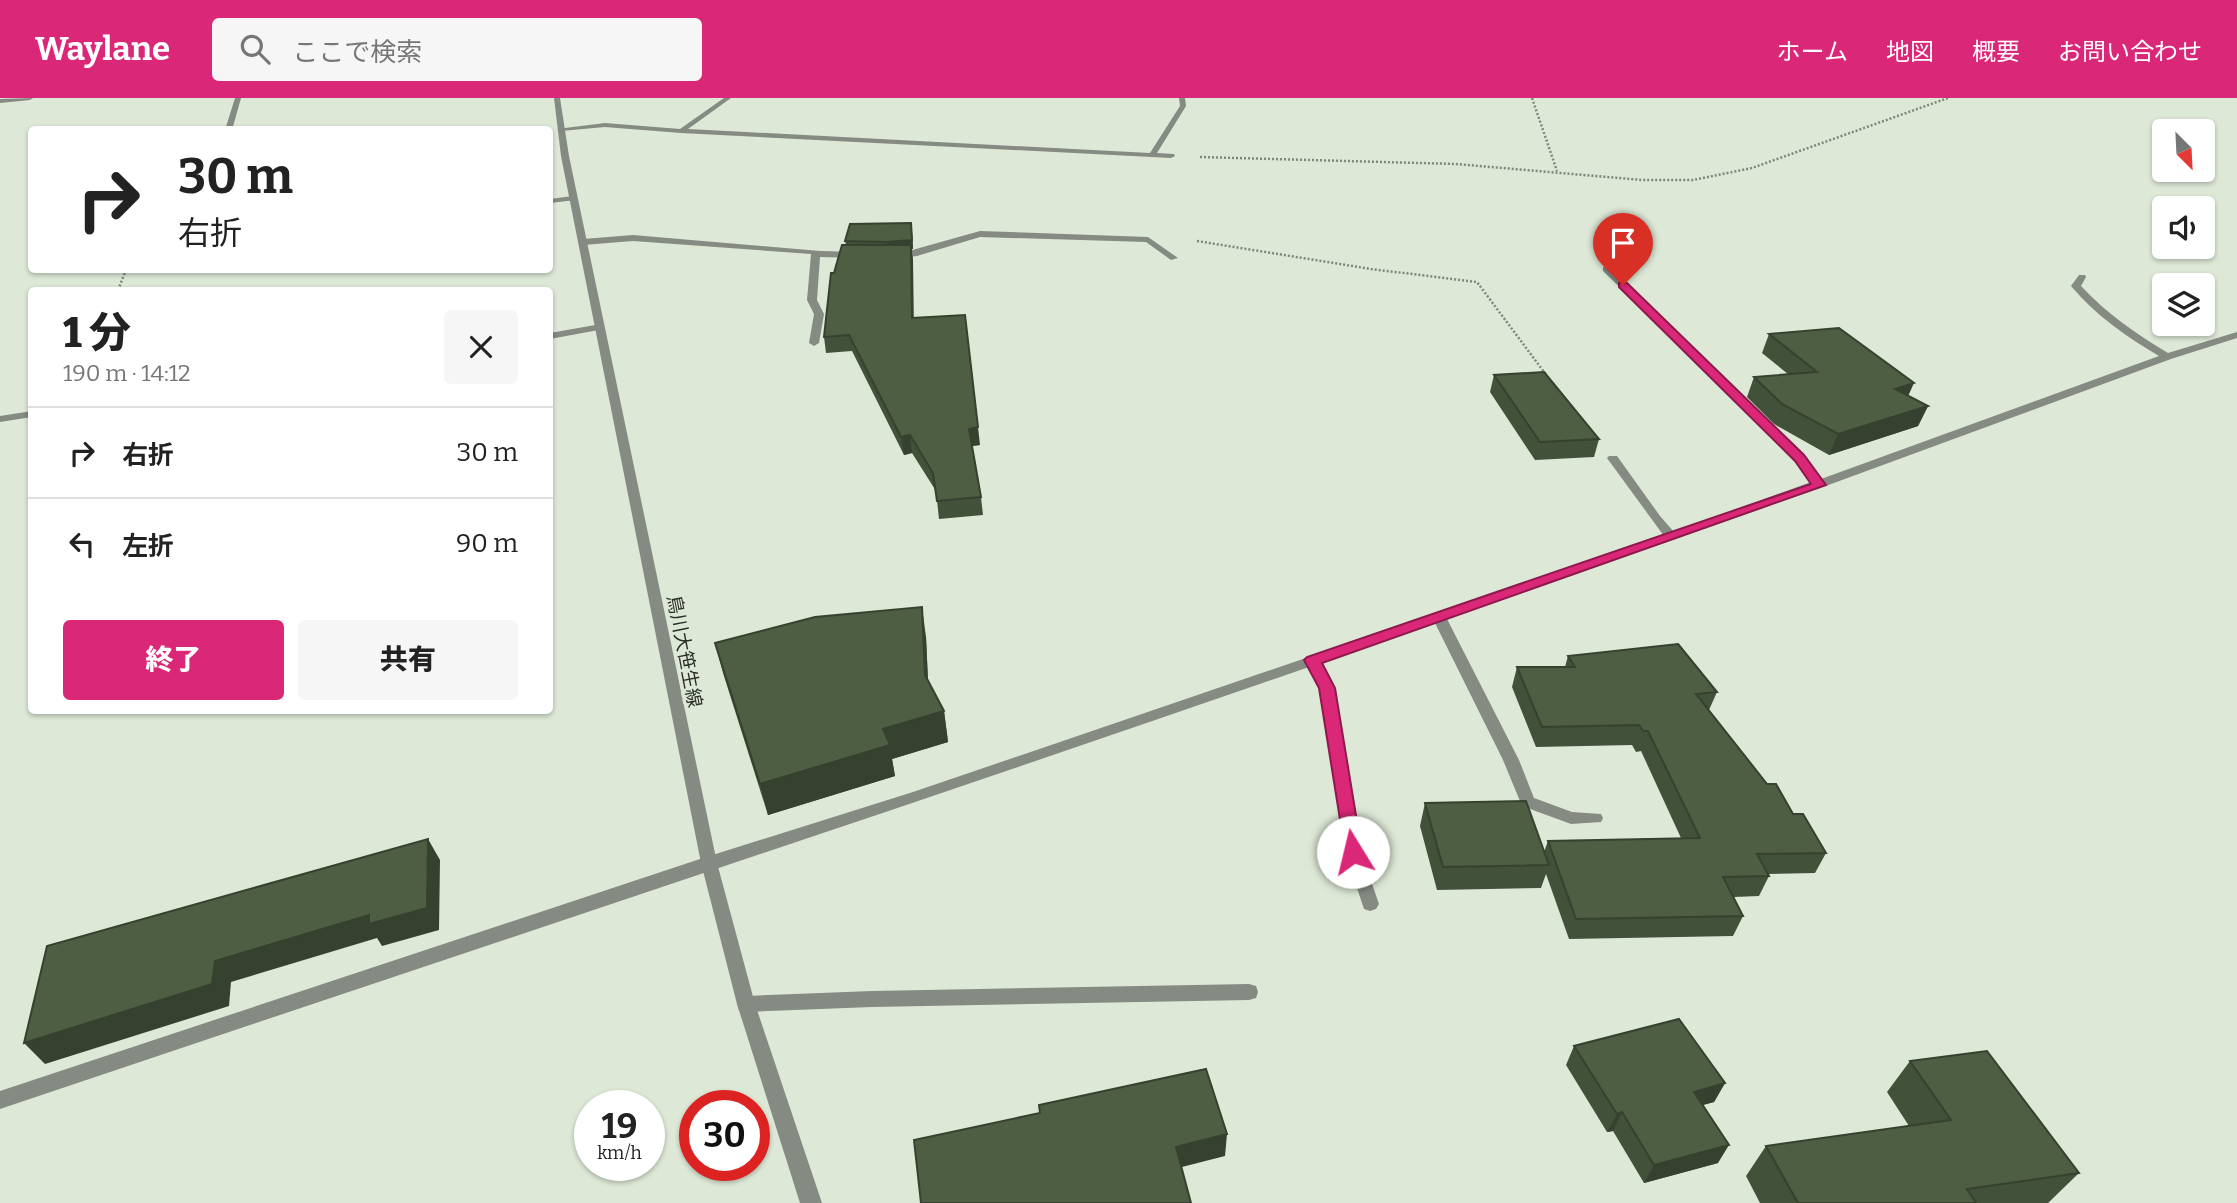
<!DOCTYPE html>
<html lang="ja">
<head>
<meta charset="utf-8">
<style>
	:root { --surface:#fff; --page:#f6f6f6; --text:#222; --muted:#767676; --line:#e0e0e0; --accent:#db2777 }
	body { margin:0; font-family:Bitter,"Noto Sans JP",serif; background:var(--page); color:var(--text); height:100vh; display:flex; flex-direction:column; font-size:26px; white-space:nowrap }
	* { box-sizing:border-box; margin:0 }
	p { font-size:23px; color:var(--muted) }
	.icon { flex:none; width:38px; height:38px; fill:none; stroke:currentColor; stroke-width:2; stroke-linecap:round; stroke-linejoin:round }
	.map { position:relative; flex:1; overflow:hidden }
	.drawer { position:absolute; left:28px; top:189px; width:525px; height:427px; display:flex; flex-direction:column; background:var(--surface); border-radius:7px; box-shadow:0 2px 5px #0004 }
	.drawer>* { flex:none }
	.hud { position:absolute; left:28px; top:28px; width:525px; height:147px; border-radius:7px; box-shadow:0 2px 5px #0004; background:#fff; color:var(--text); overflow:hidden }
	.needle { width:46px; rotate:156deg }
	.buttons { position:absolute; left:2152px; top:21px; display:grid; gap:14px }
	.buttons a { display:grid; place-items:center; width:63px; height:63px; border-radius:7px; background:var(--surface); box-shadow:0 2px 5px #0004; font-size:35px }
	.speed { position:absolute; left:574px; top:992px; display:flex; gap:14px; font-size:35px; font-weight:700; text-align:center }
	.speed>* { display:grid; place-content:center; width:91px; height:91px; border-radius:50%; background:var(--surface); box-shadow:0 2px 5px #0004; line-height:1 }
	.speed small { font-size:18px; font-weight:400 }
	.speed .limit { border:10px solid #d22; background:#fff; color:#111 }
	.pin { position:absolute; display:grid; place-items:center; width:60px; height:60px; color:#fff; margin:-72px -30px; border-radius:50% 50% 50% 0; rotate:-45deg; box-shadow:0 0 7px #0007 }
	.pin .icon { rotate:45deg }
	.me { position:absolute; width:77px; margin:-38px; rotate:351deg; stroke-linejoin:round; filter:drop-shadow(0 0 5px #0008) }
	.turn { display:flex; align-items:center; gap:24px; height:147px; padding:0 35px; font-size:32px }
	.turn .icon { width:91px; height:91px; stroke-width:2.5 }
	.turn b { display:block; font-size:49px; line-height:60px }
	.round { display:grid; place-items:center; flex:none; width:74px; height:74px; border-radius:7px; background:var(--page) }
	.overview { display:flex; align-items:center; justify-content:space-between; height:119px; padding:0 35px }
	h1 { font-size:42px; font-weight:800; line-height:52px }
	.cta { display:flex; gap:14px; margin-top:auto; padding:14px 35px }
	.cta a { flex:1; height:80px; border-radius:7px; background:var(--accent); color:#fff; font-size:28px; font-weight:800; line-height:80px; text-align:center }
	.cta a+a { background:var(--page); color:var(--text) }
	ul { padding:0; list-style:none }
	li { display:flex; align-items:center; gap:21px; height:91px; padding:0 35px; border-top:2px solid var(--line) }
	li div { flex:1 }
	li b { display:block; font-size:26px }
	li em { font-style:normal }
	header { display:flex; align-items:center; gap:42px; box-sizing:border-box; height:98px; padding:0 35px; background:var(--accent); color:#fff }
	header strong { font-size:33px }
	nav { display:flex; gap:38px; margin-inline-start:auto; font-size:24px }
	.search { width:490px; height:63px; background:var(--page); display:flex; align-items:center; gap:18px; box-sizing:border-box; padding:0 24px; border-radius:7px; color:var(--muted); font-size:26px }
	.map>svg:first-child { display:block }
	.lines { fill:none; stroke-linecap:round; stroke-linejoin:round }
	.path { stroke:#7f867a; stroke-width:2.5; stroke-dasharray:2 2; stroke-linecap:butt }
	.minor { fill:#858a83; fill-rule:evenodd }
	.tertiary { fill:#858a83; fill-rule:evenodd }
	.wall { fill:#42513a }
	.shaded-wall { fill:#36422f }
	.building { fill:#4d5e43; stroke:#36422f; stroke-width:2 }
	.route { fill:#db2777; stroke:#8e194d; stroke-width:2 }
	.labels { text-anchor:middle; stroke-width:7; stroke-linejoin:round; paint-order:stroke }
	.street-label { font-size:19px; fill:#2b2f28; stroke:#dde8d6 }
</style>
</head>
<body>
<header>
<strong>Waylane</strong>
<div class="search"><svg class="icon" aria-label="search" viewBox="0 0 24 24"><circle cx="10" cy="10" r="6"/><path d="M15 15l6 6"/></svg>ここで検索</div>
<nav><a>ホーム</a><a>地図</a><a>概要</a><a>お問い合わせ</a></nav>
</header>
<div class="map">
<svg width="2237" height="1105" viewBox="0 0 2237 1105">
	<rect width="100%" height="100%" fill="#dde8d6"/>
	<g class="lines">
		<g class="path">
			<path d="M1532 0 1557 73"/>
			<path d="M1200 59 1456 66 1642 82H1693L1752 70 1948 0"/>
			<path d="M1197 143 1371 171 1477 184 1547 278"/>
			<path d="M118 192 126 172"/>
		</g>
		<g class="minor">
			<path d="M33 0 30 2 0 5V1Z"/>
			<path d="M235 0H241L232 32H225Z"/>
			<path d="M724 0H731L688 31 1150 55 1180 8 1179 0H1185L1186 8 1157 55 1174 56 1175 58 1171 60 681 35 605 29 561 33 557 31 605 25 680 31Z"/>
			<path d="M573 98 577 100 576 102 550 105V101Z"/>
			<path d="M980 133 1148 139 1178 160 1171 162 1146 144 980 139 917 158 895 161 891 158Z"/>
			<path d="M633 137 820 153 857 154 861 157 857 160 820 159 817 202 824 216 819 245 814 248 809 245 814 216 807 202 811 156 633 143 583 147 579 144 583 141Z"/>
			<path d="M1603 169H1609L1804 358 1821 381 2159 258C2127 239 2095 217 2071 188L2079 177H2085L2086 179 2081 188C2106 215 2136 236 2168 255L2237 234V240L2171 261 1823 389 1447 521 1519 662 1534 700 1572 714 1601 716 1603 720 1601 724 1571 726 1522 708 1503 662 1435 525 1321 565 1334 590 1361 754 1379 806 1376 811 1370 813 1364 811 1345 754 1320 590 1309 569C874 720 436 864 0 1011V993L703 760 913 694 1664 438 1607 360 1609 358H1617L1660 418 1674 434 1811 384 1796 362 1603 173Z"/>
			<path d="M601 226 604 227V231L550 241V235Z"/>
			<path d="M32 313V319L0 324V318Z"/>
			<path d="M1249 886 1256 888 1258 894 1256 900 1249 902 872 909 746 914 739 912 737 906 739 900 746 898 872 893Z"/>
		</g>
		<path class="tertiary" d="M554 0H560L569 58 717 765 755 906 822 1105H800L737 906 701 765 561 58Z"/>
	</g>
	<g class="wall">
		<path d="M912 134 913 151H911L913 162V220L980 347 972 348 981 399 983 417 939 421 936 393 912 355 904 357 852 253 826 255 824 239 834 175 846 147 845 143Z"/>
		<path d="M1769 236 1928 308 1918 328 1829 357 1774 326 1747 299 1754 279 1788 276 1762 255Z"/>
		<path d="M1494 277 1599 341 1594 359 1535 362 1490 294Z"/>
		<path d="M926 539 928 582 944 613 948 644 892 661 895 678 768 717 723 575 715 545Z"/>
		<path d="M1568 558 1717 594 1709 612 1767 686 1826 755 1815 775 1768 776 1769 778 1759 798 1734 799 1743 818 1733 838 1569 841 1546 776 1541 790 1437 792 1420 728 1425 705 1544 754 1548 743 1681 740 1641 653 1636 654 1632 647 1536 649 1512 589 1517 569H1565Z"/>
		<path d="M1574 948 1725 985 1714 1004 1703 1007 1718 1065 1644 1085 1613 1033 1607 1034 1566 967Z"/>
		<path d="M1910 963 2079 1075 2048 1105H1760L1746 1078 1766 1048 1909 1028 1887 994Z"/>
	</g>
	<g class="shaded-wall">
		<path d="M911 125 912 134 913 151H911L913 162 914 236 912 220 888 153 887 144Z"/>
		<path d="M1914 285 1905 305 1895 291Z"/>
		<path d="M1928 308 1918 328 1829 357 1838 336Z"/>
		<path d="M978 329 980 347 971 348 969 331Z"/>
		<path d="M910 337 912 355 904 357 901 339Z"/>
		<path d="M922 509 926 539 929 608 925 577Z"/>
		<path d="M944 613 948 644 892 661 895 678 768 717 760 686 883 631Z"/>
		<path d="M428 741 440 762 439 832 382 848 377 840 231 884 229 908 45 966 24 945Z"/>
		<path d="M1725 985 1714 1004 1683 1012 1694 994Z"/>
		<path d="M1622 1014 1613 1033 1607 1034 1617 1016Z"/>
		<path d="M1227 1036 1225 1058 1174 1071 1176 1049Z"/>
		<path d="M1729 1047 1718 1065 1644 1085 1654 1067Z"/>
	</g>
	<g class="building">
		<path d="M911 125 912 142 887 144 845 143 850 126Z"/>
		<path d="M842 147H911L912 220 965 217 978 329 969 331 981 399 937 403 933 375 910 337 901 339 849 237 824 239 831 175H834Z"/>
		<path d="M1839 230 1914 285 1895 291 1928 308 1838 336 1782 306 1754 279 1817 274 1769 236Z"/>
		<path d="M1544 274 1599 341 1540 344 1494 277Z"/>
		<path d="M922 509 925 577 944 613 883 631 890 647 760 686 715 545 815 519Z"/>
		<path d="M1678 546 1717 594 1696 596 1767 686H1776L1793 716H1803L1826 755 1757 756 1769 778 1723 779 1743 818 1576 821 1548 743 1700 740 1648 633H1643L1639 627 1542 629 1517 569H1575L1568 558Z"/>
		<path d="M1526 703 1549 767 1443 769 1425 705Z"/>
		<path d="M428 741 427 810 369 826V817L215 863 212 886 24 945 47 848Z"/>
		<path d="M1679 921 1725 985 1694 994 1729 1047 1654 1067 1622 1014 1617 1016 1574 948Z"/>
		<path d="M1987 953 2079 1075 1967 1091 1976 1105H1798L1766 1048 1951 1022 1910 963Z"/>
		<path d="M1206 971 1227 1036 1176 1049 1191 1105H921L914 1042 1040 1015 1039 1007Z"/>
	</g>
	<path class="route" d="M1619 185H1627L1804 357 1826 387 1322 565 1335 590 1362 754 1359 759 1353 762 1346 759 1319 590 1304 562 1307 559 1811 386 1795 363 1619 189Z"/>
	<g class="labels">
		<g class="street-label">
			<text transform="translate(685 553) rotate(79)" y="7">鳥川大笹生線</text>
		</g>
	</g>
</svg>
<div class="buttons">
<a><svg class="needle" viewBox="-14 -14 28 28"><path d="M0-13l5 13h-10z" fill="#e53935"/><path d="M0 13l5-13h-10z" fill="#767676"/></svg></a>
<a><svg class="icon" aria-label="sound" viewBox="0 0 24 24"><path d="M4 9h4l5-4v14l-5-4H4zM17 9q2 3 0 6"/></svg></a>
<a><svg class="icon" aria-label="layers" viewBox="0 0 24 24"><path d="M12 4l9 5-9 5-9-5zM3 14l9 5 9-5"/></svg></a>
</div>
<div class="speed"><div>19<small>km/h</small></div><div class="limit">30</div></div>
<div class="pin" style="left:1623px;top:187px;background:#d93025"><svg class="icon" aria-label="arrive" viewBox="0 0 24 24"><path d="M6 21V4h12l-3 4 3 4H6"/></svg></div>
<svg class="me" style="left:1353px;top:754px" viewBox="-20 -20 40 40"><circle r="19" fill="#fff"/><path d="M0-13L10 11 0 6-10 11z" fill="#db2777"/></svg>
<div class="hud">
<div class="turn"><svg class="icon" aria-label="right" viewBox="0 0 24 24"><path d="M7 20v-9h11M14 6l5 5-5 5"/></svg><div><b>30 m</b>右折</div></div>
</div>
<section class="drawer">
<div class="overview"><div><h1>1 分</h1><p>190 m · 14:12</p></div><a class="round"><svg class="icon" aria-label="close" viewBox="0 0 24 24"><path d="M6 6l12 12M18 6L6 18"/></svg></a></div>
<ul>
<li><svg class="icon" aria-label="right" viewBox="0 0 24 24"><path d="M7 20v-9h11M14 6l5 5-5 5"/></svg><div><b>右折</b></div><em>30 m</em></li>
<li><svg class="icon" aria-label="left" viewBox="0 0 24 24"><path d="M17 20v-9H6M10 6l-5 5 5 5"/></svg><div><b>左折</b></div><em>90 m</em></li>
</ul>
<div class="cta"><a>終了</a><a>共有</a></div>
</section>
</div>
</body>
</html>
